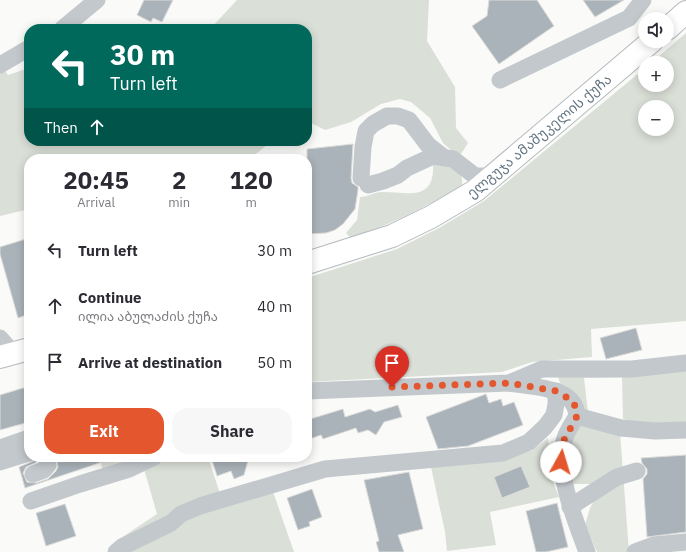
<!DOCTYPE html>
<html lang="en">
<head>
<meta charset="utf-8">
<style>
	:root { --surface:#fff; --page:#f7f7f7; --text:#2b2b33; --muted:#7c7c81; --accent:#e4572e }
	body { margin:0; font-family:"IBM Plex Sans","Noto Sans Georgian",sans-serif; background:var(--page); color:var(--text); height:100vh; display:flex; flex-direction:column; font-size:15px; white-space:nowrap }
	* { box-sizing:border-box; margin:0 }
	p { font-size:13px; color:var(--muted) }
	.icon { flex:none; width:22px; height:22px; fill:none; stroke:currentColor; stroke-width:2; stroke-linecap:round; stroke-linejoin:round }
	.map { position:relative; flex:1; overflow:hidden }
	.panel { position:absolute; left:24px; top:154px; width:288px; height:308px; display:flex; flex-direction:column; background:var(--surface); border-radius:16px; box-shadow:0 2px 10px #0003 }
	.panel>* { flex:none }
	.guide { position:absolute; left:24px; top:24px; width:288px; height:122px; border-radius:16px; box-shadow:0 2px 10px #0003; background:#00695c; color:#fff; overflow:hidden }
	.controls { position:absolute; left:638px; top:12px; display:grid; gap:8px }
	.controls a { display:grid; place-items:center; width:36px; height:36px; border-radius:50%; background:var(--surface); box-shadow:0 2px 10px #0003; font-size:20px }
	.pin { position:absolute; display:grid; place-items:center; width:34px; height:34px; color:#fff; margin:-41px -17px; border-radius:50% 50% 50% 0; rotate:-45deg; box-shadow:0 0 4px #0007 }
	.pin .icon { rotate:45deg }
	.me { position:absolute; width:44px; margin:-22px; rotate:6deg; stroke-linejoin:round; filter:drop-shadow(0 0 3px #0008) }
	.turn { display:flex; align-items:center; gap:14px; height:84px; padding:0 20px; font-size:18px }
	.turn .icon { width:52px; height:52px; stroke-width:2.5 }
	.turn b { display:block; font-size:28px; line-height:34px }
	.then { display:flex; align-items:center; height:38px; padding:0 20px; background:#0003; gap:8px; font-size:15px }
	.eta { display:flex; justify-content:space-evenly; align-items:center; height:68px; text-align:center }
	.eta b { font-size:24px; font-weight:700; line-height:28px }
	.button { display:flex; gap:8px; margin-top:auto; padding:8px 20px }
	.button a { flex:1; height:46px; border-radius:16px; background:var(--accent); color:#fff; font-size:16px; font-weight:700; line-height:46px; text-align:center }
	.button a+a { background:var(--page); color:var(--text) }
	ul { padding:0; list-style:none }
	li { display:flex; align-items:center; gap:12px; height:56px; padding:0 20px }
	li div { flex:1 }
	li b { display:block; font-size:15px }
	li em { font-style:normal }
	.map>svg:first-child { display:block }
	.green { fill:#dadfd7; fill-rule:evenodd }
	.building { fill:#aab3b9; stroke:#dcdcda }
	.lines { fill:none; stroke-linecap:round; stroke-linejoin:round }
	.major-casing { stroke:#b5babe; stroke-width:24 }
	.minor { stroke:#c3c8cc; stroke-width:17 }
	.major { stroke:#fff; stroke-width:22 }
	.route { stroke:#e4572e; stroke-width:7; stroke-dasharray:0 12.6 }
	.labels { text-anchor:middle; stroke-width:4; stroke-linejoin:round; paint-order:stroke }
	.street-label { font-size:14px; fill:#657683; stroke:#fff }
</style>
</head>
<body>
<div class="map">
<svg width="686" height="552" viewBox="0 0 686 552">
	<rect width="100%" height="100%" fill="#fafaf8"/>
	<g class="green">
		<path d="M237 0H429L427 41 455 87 456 128 468 143 459 157 443 143 430 118 411 102 400 99 381 104 351 122 325 130 307 121V29H210Z"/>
		<path d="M686 33V321L591 329 592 357 532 362 502 372 307 382V278L397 249 439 228 484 201 645 68V85H667V63H651ZM645 107H667V129H645Z"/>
		<path d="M0 64 8 75 29 68V141H272L253 156 240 159H29V209L0 216Z"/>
		<path d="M433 164C446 165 465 168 462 185 427 207 391 224 351 238L346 233 357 220 360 197C368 197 374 192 382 192 408 192 435 202 433 164Z"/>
		<path d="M686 366V423H638L623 419 622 377 584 378 588 412C577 409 559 387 558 376Z"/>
		<path d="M582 423 620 433 629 552H597L585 525 590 508 596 497 598 484H570V434Z"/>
		<path d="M548 438 551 477 559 497 490 512 496 545 447 551 445 532 431 467 529 449 531 451Z"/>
		<path d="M99 457H208L223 503 272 489 294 552H117L115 542 157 514 144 469 106 481Z"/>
	</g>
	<g class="building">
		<path d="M144 0H173L162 22 153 18 151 22 137 15Z"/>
		<path d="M489 0H537L554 26 499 64 472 26 487 16Z"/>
		<path d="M583 0H624L595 17Z"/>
		<path d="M353 144 351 178 352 183 358 187V190L355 209 343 224 335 230 326 233 307 234V149Z"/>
		<path d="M29 238V314L18 318 0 254V247Z"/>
		<path d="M636 328 642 350 606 359 600 338Z"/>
		<path d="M23 388 29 389V422L0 430V395Z"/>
		<path d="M486 394 489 403 501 399 503 406 514 402 523 425 468 446 438 449 426 417Z"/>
		<path d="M398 405 402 417 384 422 376 435 368 430 358 433 356 428 323 439 321 435 307 440V420L343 409 345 417 370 409 375 412Z"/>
		<path d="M686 455V532L647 537 643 479 647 474V469L642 463 641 458Z"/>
		<path d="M56 457H108V460L25 488 19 467 36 460 37 462 26 467 23 473 27 482 36 483 48 479 56 471 58 467Z"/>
		<path d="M211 457H249L244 475 234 479 231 471 217 476Z"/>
		<path d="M521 466 530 487 502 498 494 477Z"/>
		<path d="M409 472 423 529 398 535 404 552H379L376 542 379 541 364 480Z"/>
		<path d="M312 489 322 517 309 522 310 526 298 530 287 498Z"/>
		<path d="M557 503 568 547 546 552H536L526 511Z"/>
		<path d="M65 504 76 536 46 546 36 513Z"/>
	</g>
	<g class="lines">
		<g class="major-casing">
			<g id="major">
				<path d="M667 29 686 12"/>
				<path d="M307 263 392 236 431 217 475 191 652 41"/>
				<path d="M0 357 29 349"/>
			</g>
		</g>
		<g class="minor">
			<path d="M62 29 97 0"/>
			<path d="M0 65 29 48"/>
			<path d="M500 80 629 18 643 0"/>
			<path d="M361 178 363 147 366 131 373 124 387 116H398L409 120 428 145 442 156"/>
			<path d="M368 185 383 181 398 175 407 168 433 156 453 159 475 176H494"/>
			<path d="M0 338 14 354"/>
			<path d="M509 383C531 387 576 386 577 416"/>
			<path d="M307 391 509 383 542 369H632L686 363"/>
			<path d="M577 416C572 424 566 432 564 441 555 473 576 522 587 552"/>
			<path d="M577 416 621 428 655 431 686 430"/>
			<path d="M0 448 29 438"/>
			<path d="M0 462 29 453"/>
			<path d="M33 474 44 470 48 465 46 457"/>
			<path d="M31 501 80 484 129 469 154 457"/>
			<path d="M570 507 617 477 637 471"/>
			<path d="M116 552 122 547 171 523 181 514 200 506 325 469 503 453 529 442 545 427 554 415 556 404V391"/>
			<path d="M635 552 654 545 686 542"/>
		</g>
		<use href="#major" class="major"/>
	</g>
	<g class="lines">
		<path class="route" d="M392 387 509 383 556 391 573 401 576 409 577 416 563 442 561 462"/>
	</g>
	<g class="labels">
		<g class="street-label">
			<text transform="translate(539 136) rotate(-40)" y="5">ელგუჯა ამაშუკელის ქუჩა</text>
		</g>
	</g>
</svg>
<div class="controls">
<a><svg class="icon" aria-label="sound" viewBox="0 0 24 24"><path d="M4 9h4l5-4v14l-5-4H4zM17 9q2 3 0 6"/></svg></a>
<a>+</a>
<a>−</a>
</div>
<div class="pin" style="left:392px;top:387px;background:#d93025"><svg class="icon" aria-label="arrive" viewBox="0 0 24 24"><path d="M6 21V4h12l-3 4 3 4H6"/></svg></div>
<svg class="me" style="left:561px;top:462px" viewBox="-20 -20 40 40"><circle r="19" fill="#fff"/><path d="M0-13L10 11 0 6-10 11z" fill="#e4572e"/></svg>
<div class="guide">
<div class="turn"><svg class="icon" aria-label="left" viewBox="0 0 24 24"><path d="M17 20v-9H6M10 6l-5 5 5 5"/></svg><div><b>30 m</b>Turn left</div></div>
<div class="then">Then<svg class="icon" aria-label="ahead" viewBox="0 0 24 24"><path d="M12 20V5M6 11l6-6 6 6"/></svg></div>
</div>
<section class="panel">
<div class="eta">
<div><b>20:45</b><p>Arrival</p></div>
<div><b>2</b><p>min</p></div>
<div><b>120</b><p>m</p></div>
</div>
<ul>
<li><svg class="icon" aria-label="left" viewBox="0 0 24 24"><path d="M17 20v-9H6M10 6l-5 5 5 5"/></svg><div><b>Turn left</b></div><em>30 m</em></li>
<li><svg class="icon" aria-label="ahead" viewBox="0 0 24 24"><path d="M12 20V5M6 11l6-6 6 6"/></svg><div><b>Continue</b><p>ილია აბულაძის ქუჩა</p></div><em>40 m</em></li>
<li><svg class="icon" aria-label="arrive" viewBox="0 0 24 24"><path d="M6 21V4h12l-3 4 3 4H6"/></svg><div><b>Arrive at destination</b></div><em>50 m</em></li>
</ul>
<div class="button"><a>Exit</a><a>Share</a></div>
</section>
</div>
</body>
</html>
